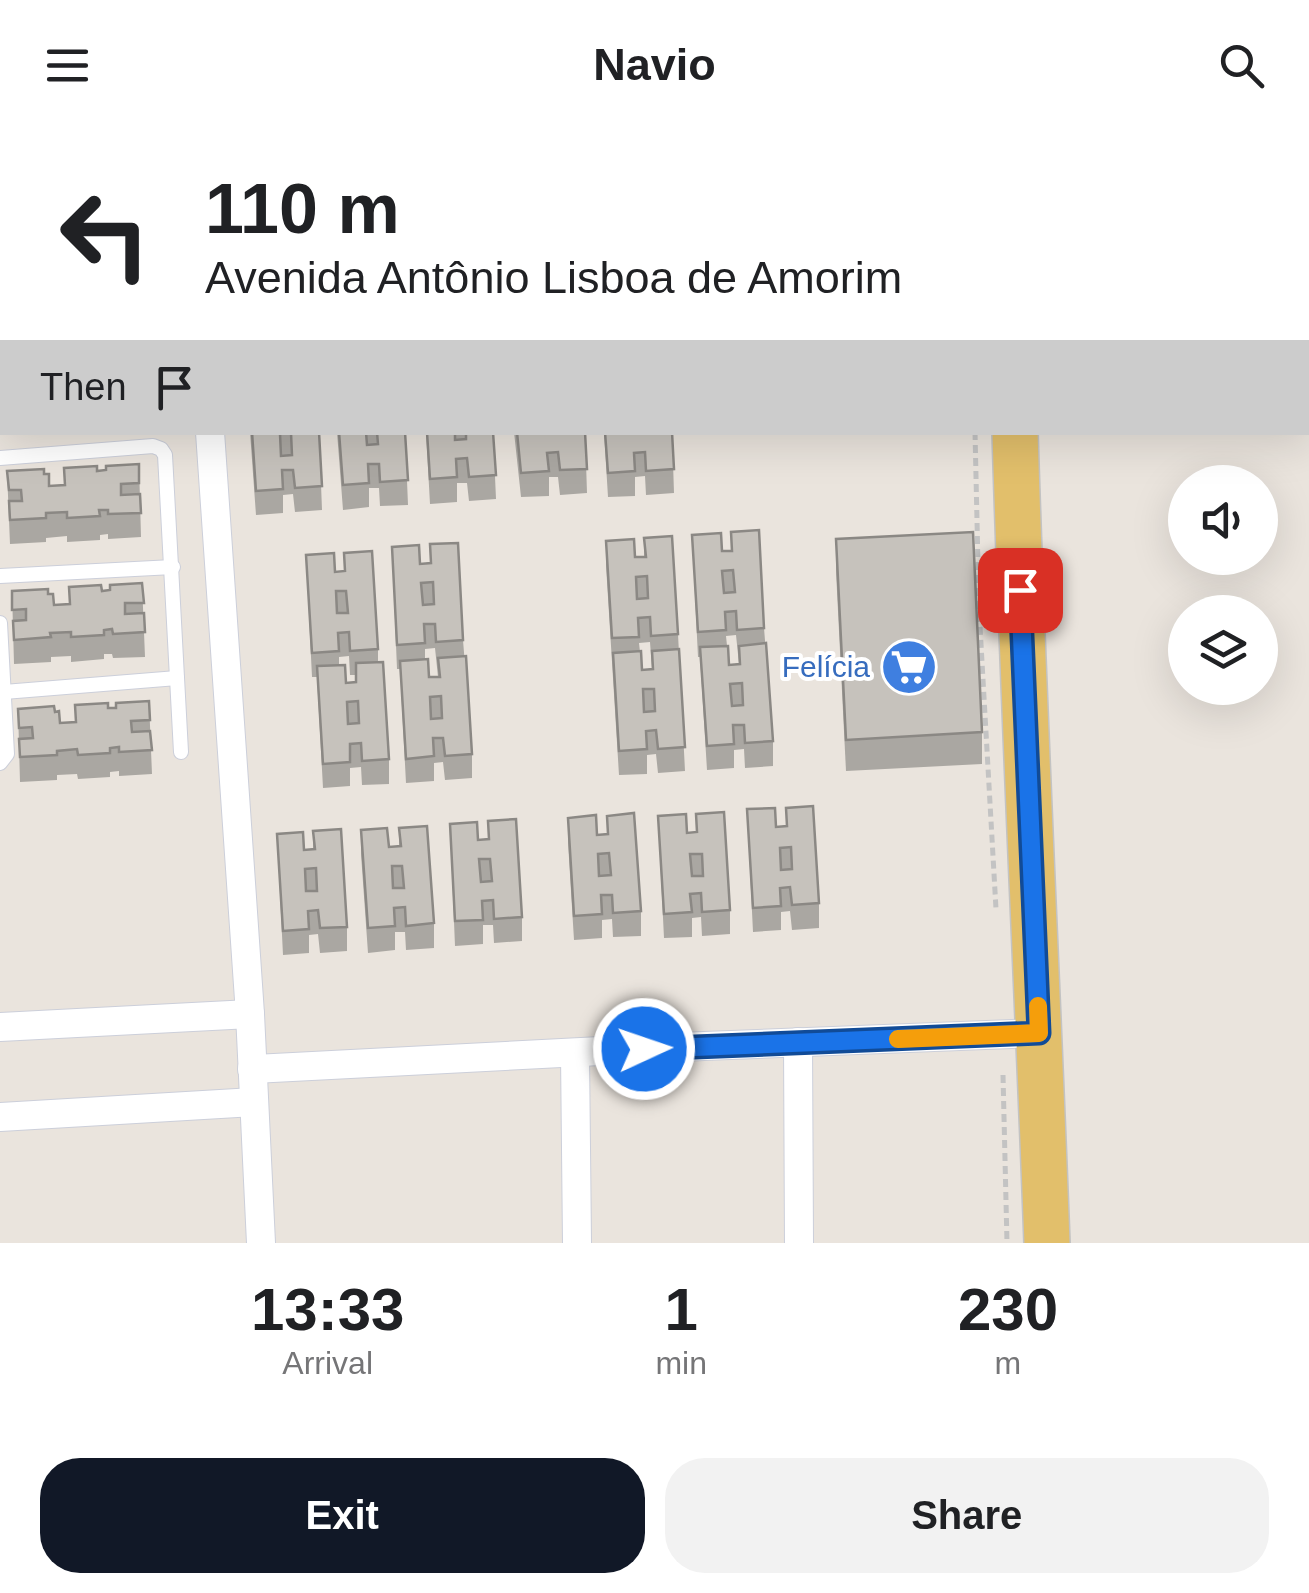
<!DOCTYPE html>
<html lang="en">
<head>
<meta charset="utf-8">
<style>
	:root { --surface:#fff; --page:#f2f2f2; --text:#202124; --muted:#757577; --accent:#111827 }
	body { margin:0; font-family:Helvetica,sans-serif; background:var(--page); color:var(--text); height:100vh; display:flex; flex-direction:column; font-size:38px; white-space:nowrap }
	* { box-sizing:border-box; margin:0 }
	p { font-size:32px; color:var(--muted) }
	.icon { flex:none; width:55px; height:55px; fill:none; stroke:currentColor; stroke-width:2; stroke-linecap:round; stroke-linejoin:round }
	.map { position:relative; height:1113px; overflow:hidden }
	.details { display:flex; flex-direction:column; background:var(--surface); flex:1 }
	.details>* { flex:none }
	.banner { position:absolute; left:0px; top:0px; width:1310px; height:305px; box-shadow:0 10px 40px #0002; background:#fff; color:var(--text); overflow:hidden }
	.tools { position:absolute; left:1168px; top:335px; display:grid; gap:20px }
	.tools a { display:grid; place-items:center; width:110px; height:110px; border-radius:50%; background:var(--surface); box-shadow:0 10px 40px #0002; font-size:50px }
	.pin { position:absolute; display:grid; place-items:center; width:85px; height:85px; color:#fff; margin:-42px; border-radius:20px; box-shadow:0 5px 15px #0006 }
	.me { position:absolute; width:110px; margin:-55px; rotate:87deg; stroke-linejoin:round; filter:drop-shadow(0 0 8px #0008) }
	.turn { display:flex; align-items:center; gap:35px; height:210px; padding:0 40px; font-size:45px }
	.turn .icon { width:130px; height:130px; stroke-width:2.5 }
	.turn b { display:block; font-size:70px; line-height:85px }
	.then { display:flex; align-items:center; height:95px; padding:0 40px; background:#0003; gap:20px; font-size:38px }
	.eta { display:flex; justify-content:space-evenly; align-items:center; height:170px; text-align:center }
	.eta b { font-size:60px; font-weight:600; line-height:70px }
	.button { display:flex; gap:20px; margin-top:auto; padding:20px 40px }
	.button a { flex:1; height:115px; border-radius:40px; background:var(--accent); color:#fff; font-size:40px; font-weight:600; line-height:115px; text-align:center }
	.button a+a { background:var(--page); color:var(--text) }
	header { display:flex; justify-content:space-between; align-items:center; height:130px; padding:0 40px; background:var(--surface); font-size:45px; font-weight:600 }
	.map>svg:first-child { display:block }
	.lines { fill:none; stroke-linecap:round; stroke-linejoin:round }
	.service-casing { stroke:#cccfda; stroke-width:16 }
	.minor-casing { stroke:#cccfda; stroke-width:30 }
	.primary-casing { stroke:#c3c3c3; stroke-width:48 }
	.path { stroke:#c3c3c3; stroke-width:5; stroke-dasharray:8 5; stroke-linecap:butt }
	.service { stroke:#fff; stroke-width:14 }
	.minor { stroke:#fff; stroke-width:28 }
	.primary { stroke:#e2bf6b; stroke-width:45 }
	.wall { fill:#aaa7a2; fill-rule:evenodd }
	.shaded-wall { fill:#8b8884 }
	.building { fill:#c6c2bc; stroke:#8b8884; stroke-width:2.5; fill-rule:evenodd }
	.route-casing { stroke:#114b97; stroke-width:25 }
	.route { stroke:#1a73e8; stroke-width:18 }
	.slow { stroke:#f59e0b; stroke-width:18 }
	.labels { text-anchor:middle; stroke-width:8; stroke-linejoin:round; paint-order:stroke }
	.shop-label { font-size:30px; fill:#366cbe; stroke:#fff; text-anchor:end }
</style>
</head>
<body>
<header><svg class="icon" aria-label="menu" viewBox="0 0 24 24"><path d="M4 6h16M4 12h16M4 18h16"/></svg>Navio<svg class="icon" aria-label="search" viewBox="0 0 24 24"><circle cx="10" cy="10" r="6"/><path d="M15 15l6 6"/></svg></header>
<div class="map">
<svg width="1309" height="1113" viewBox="0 0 1309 1113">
	<rect width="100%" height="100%" fill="#eae4dd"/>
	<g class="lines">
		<g class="service-casing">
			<g id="service">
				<path d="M276 0 280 2"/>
				<path d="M488 0V2"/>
				<path d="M238 2V0"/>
				<path d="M1308 274 1309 273"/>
				<path d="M0 328 153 316 161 319 165 325 181 622"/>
				<path d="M0 446 173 437"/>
				<path d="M0 493 7 624 0 633"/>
				<path d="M4 562 177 548"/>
			</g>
		</g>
		<g class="minor-casing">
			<g id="minor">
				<path d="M192 0V2"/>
				<path d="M1308 201H1309"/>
				<path d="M0 281H2"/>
				<path d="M210 302 250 884 261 1113"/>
				<path d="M0 897 250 884"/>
				<path d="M798 912 799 1113"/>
				<path d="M575 923 577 1113"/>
				<path d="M252 939 678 917 1039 903"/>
				<path d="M0 987 254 972"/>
			</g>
		</g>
		<g class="primary-casing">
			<g id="primary">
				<path d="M979 0V2"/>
				<path d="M1015 302C1023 573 1037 843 1047 1113"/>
			</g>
		</g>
		<g class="path">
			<path d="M1020 0V2"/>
			<path d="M975 302 979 479 996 779"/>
			<path d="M1003 945 1007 1113"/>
		</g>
		<use href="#service" class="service"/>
		<use href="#minor" class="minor"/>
		<use href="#primary" class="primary"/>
	</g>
	<g class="wall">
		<path d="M357 0H390L388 2H360Z"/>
		<path d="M1081 0H1309V61H1308V2H1082Z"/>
		<path d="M250 302H319L322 380 295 382 293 364 283 365V383L256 385Z"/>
		<path d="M337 302H405L408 375 380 376 379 358H369V377L343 380Z"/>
		<path d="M426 302H493L496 369 469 371 467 353H457V372L430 374Z"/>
		<path d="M514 302H585L587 363 560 365 558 347H549V366L521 367Z"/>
		<path d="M604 302H672L674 363 646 365 645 346 635 347V366L608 367Z"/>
		<path d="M139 334 141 407 108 409V404L100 405V410L67 412V406L46 408V412L10 414 7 341 44 344 49 356 64 355V338L97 341Z"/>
		<path d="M731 402 764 498 773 611V636L745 638 744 619 734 620V638L707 640 700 527H698L692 405 722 421H731ZM736 505 739 534 729 535 726 506Z"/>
		<path d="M644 408 678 504 685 641 658 643 656 624 647 625V644L619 645 606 435V411L635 427H644ZM650 512 652 539 642 540 639 513Z"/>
		<path d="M836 409 982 602V634L846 641 836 441Z"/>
		<path d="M430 414 463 510 472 624V648L445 650 443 632 434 633V651L406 653 400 539H397L392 417 420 434 430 433ZM435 518 438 547H429L425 529V519Z"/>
		<path d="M344 423 378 519V532L389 629V654L362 655 361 637 350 638V656L323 658 317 547H312L306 425 335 442 344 441ZM349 526 350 545H356V552L346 553 339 535V527Z"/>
		<path d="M142 453 145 527 113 528 112 524H104V529L71 532V526L51 527V532L14 534 12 461 48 464 54 475 69 474V457L102 461Z"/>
		<path d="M149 571 152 644 119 646V641L110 642V647L78 649 77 644 57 645V650L20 652 18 579 55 582 60 593 75 592V575L108 578Z"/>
		<path d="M747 679 776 697 786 696 819 773V798L792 800 790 781 781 782V800L753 802Z"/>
		<path d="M696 684 730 780V804L702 806 701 787 692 788V807L664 808 658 686 687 703 696 702Z"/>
		<path d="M607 686 641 781V806L613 807 612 789 602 790V808L574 810 568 712V688L597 705 607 704Z"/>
		<path d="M488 691 522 787V811L494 813 493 795H483V814L455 816 450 694 478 710H488Z"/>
		<path d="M399 698 434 793V818L406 820 405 802H395V820L368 823 361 724V700L389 717H399Z"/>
		<path d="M313 701 347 797V821L320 823 318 804 309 805V823L283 825 277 704 304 720 313 719Z"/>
	</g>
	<path class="shaded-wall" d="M375 0H390L388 2H375Z"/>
	<g class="building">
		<path d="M323 0H340L343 2H320Z"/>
		<rect x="819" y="0" width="63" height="2"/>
		<path d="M1089 0H1309V29L1308 30V2H1090Z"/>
		<path d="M252 302H319L322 356 295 358 293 340H282L283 359 256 361ZM291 303 292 325 281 326 280 304Z"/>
		<path d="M339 302H366L367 315 378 314 377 302H405L408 350 380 352 379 334H368L369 353 343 355Z"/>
		<path d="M427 302H455V310L466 309V302H493L496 345 469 347 467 328 456 329 457 347 430 349Z"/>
		<path d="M517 302H585L587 339 560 340 558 322 547 323 549 341 521 343Z"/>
		<path d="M605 302H672L674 339 646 341 645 322 634 323 635 341 608 343Z"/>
		<path d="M139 334V353L121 354V365L140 364 141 383 108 384V380H99L100 386 67 388V382L46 383V388L10 390 9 371H22L21 360H9L7 341 44 339V344H49V356L65 355 64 338 97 336V341L106 340V336Z"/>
		<path d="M759 400 764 498 737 500 736 481 725 482 726 500 698 502 692 405 721 403 722 421H732L731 402ZM733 440 735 462 724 463 722 441Z"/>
		<path d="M973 402 982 602 846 610 836 409Z"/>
		<path d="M672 406 678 504 651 506 650 487 638 488 639 507 612 508 606 411 634 409 635 427H646L644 408ZM647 446 648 468 637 469 636 447Z"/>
		<path d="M458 413 463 510 436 512 435 494H424L425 513 397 515 392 417 419 415 420 434 431 433 430 414ZM433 452 434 474 423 475 421 453Z"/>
		<path d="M372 421 378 519 350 521 349 502 338 503 339 521 312 523 306 425 334 423 335 442 345 441 344 423ZM336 461H346L348 483H337Z"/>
		<path d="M142 453 144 473H125V484L144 483 145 502 113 504 112 499 104 500V505L71 507V502L50 503 51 507 14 510 13 491 26 490V479L12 480V461L48 459V464H53L54 475 70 474 69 457 101 455 102 461 110 460V455Z"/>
		<path d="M766 513 773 611 745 613 744 595H733L734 614 707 616 700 517 728 516 729 535 740 534 739 516ZM742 553 743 575 732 576 730 554Z"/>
		<path d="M679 519 685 617 658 619 656 600 646 601 647 619 619 621 613 523 641 521 642 540 653 539 652 521ZM643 559H654L655 581 644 582Z"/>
		<path d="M466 526 472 624 445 626 443 608H433L434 626 406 629 400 531 428 529 429 547H440L438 528ZM441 566 442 588 431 589 430 567Z"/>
		<path d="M383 532 389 629 362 631 361 613 350 614V632L323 634 317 536 345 535 346 553 356 552V533ZM358 571 359 593 348 594 347 572Z"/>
		<path d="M149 571 150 590 131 591 132 602 150 601 152 620 119 622V617L110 618V623L78 625 77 619 57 621V625L20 627 19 609 33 608 32 597 19 598 18 579 54 576 55 582 59 581 60 593 76 592 75 575 108 573V578H116V573Z"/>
		<path d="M813 676 819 773 792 775 790 757 780 758 781 776 753 778 747 679 775 678 776 697 787 696 786 678ZM791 717 792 739 781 740 780 718Z"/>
		<path d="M724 682 730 780 702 782 701 763 690 764 692 782 664 784 658 686 686 684 687 703 697 702 696 684ZM690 724H702L703 746H692Z"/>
		<path d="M634 683 641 781 613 783 612 765H601L602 784 574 786 568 688 596 685 597 705 608 704 607 686ZM609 723 611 745 599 746 598 724Z"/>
		<path d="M516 689 522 787 494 789 493 770 482 771 483 790 455 791 450 694 477 692 478 710 489 709 488 691ZM479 729H490L492 751 481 752Z"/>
		<path d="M427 696 434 793 406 796 405 777 394 778 395 796 368 798 361 700 387 698 389 717 401 716 399 698ZM392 736H402L404 758H393Z"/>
		<path d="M341 699 347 797 320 798 318 780 308 781 309 799 283 801 277 704 303 702 304 720 315 719 313 701ZM316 738 317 761H306L305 739Z"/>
	</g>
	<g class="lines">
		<g class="route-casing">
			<path id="route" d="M644 919 1039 903 1020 460"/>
		</g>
		<use href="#route" class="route"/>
		<path class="slow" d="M898 909 1039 903 1038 876"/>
	</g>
	<defs>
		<g id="supermarket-disc" transform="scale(2.875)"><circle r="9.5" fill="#3f7fe0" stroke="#fff"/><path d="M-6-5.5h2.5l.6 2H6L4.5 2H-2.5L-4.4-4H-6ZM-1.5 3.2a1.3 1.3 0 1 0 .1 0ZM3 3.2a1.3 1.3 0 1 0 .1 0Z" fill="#fff"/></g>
	</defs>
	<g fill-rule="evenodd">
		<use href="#supermarket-disc" x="909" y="537"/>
	</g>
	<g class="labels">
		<g class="shop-label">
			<text x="870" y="547">Felícia</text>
		</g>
	</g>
</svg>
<div class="tools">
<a><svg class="icon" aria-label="sound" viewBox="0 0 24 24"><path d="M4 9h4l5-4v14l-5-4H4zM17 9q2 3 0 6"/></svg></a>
<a><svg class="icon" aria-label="layers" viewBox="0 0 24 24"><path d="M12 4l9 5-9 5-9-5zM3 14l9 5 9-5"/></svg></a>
</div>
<div class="pin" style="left:1020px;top:460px;background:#d93025"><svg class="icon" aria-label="arrive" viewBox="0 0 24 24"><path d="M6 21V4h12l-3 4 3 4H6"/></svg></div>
<svg class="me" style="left:644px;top:919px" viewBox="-20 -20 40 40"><circle r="17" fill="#1a73e8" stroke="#fff" stroke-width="3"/><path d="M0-11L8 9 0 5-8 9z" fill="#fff"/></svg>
<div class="banner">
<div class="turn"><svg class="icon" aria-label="left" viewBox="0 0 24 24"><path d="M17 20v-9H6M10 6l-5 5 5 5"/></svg><div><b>110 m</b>Avenida Antônio Lisboa de Amorim</div></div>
<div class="then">Then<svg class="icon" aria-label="arrive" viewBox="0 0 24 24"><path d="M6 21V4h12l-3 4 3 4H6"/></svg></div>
</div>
</div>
<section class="details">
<div class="eta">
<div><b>13:33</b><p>Arrival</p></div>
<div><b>1</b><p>min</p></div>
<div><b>230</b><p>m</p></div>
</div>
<div class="button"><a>Exit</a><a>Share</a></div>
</section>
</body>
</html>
